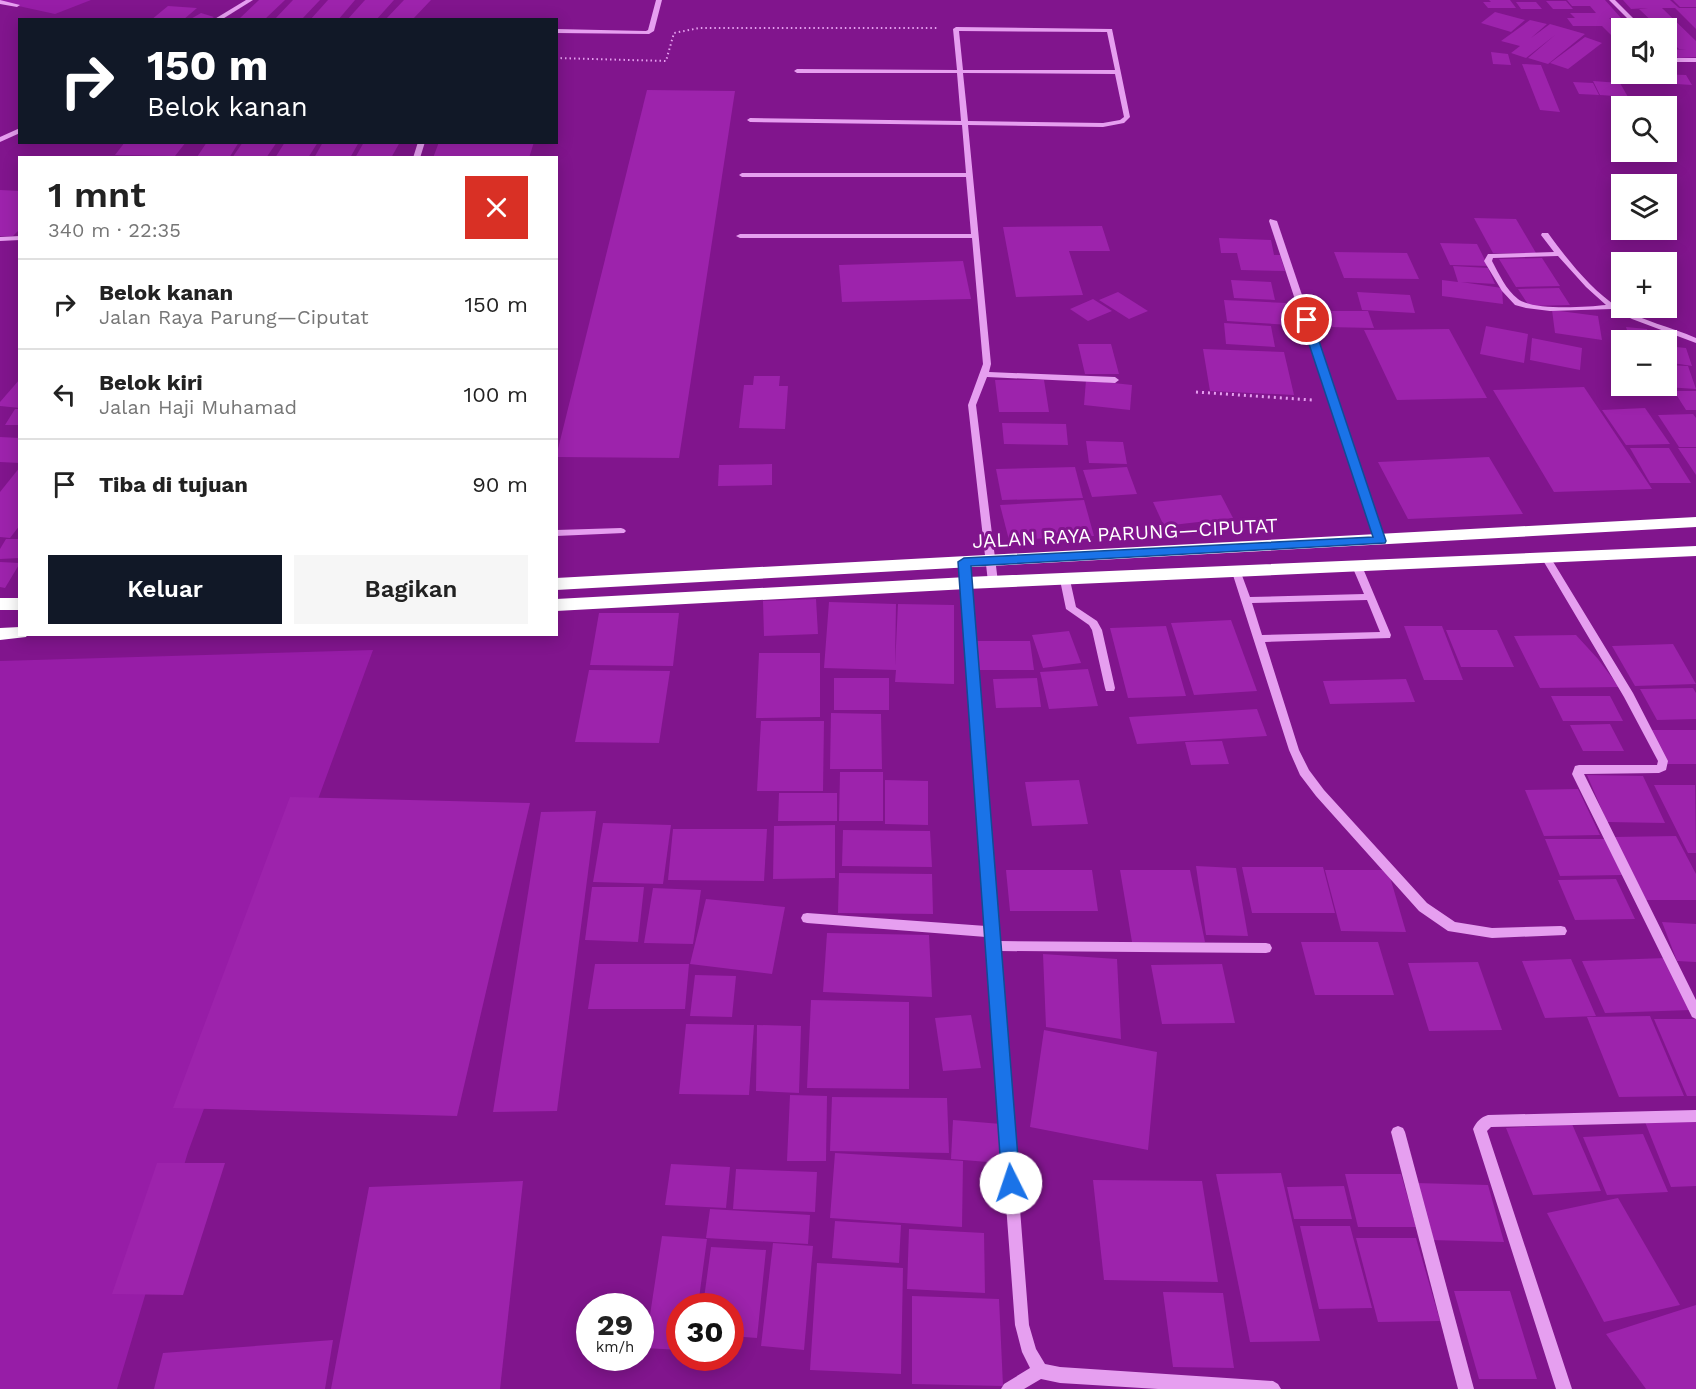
<!DOCTYPE html>
<html lang="id">
<head>
<meta charset="utf-8">
<style>
	:root { --surface:#fff; --page:#f6f6f6; --text:#222; --muted:#767676; --line:#e0e0e0; --accent:#111827 }
	body { margin:0; font-family:"Work Sans",sans-serif; background:var(--page); color:var(--text); height:100vh; display:flex; flex-direction:column; font-size:22px; white-space:nowrap }
	* { box-sizing:border-box; margin:0 }
	p { font-size:20px; color:var(--muted) }
	.icon { flex:none; width:33px; height:33px; fill:none; stroke:currentColor; stroke-width:2; stroke-linecap:round; stroke-linejoin:round }
	.map { position:relative; flex:1; overflow:hidden }
	.side { position:absolute; left:18px; top:156px; width:540px; height:480px; display:flex; flex-direction:column; background:var(--surface); border-radius:0px; box-shadow:0 3px 15px #0003 }
	.side>* { flex:none }
	.guide { position:absolute; left:18px; top:18px; width:540px; height:126px; border-radius:0px; box-shadow:0 3px 15px #0003; background:#111827; color:#fff; overflow:hidden }
	.fabs { position:absolute; left:1611px; top:18px; display:grid; gap:12px }
	.fabs a { display:grid; place-items:center; width:66px; height:66px; border-radius:0px; background:var(--surface); box-shadow:0 3px 15px #0003; font-size:30px }
	.speed { position:absolute; left:576px; top:1293px; display:flex; gap:12px; font-size:30px; font-weight:700; text-align:center }
	.speed>* { display:grid; place-content:center; width:78px; height:78px; border-radius:50%; background:var(--surface); box-shadow:0 3px 15px #0003; line-height:1 }
	.speed small { font-size:15px; font-weight:400 }
	.speed .limit { border:9px solid #d22; background:#fff; color:#111 }
	.pin { position:absolute; display:grid; place-items:center; width:51px; height:51px; color:#fff; margin:-26px; border:3px solid #fff; border-radius:50%; box-shadow:0 2px 6px #0007 }
	.me { position:absolute; width:66px; margin:-33px; rotate:356deg; stroke-linejoin:round; filter:drop-shadow(0 0 4px #0008) }
	.turn { display:flex; align-items:center; gap:21px; height:126px; padding:0 30px; font-size:27px }
	.turn .icon { width:78px; height:78px; stroke-width:2.5 }
	.turn b { display:block; font-size:42px; line-height:51px }
	.round { display:grid; place-items:center; flex:none; width:63px; height:63px; border-radius:0px; background:var(--page) }
	.head { display:flex; align-items:center; justify-content:space-between; height:102px; padding:0 30px }
	h1 { font-size:36px; font-weight:600; line-height:45px }
	.primary-button { display:flex; gap:12px; margin-top:auto; padding:12px 30px }
	.primary-button a { flex:1; height:69px; border-radius:0px; background:var(--accent); color:#fff; font-size:24px; font-weight:600; line-height:69px; text-align:center }
	.primary-button a+a { background:var(--page); color:var(--text) }
	ul { padding:0; list-style:none }
	li { display:flex; align-items:center; gap:18px; height:90px; padding:0 30px; border-top:2px solid var(--line) }
	li div { flex:1 }
	li b { display:block; font-size:22px }
	li em { font-style:normal }
	.map>svg:first-child { display:block }
	.green { fill:#971da7 }
	.building { fill:#9d23ac }
	.lines { fill:none; stroke-linecap:round; stroke-linejoin:round }
	.path-far1 { stroke:#e69ff0; stroke-width:2; stroke-dasharray:1.5 3; stroke-linecap:butt }
	.path { stroke:#e69ff0; stroke-width:3; stroke-dasharray:2 4; stroke-linecap:butt }
	.minor { fill:#e69ff0; fill-rule:evenodd }
	.highway { fill:#fff; fill-rule:evenodd }
	.route { fill:#1a73e8; stroke:#114b97; stroke-width:1.5 }
	.labels { text-anchor:middle; stroke-width:6; stroke-linejoin:round; paint-order:stroke }
	.street-label { font-size:20px; fill:#fff; stroke:#81158d }
</style>
</head>
<body>
<div class="map">
<svg width="1696" height="1389" viewBox="0 0 1696 1389">
	<rect width="100%" height="100%" fill="#81158d"/>
	<g class="green">
		<path d="M0 0H91L55 14 0 2Z"/>
		<path d="M373 650 188 1152 117 1389H0V661Z"/>
	</g>
	<g class="building">
		<path d="M259 0H285L264 20H238Z"/>
		<path d="M293 0H320L301 20H274Z"/>
		<path d="M328 0H355L338 20H310Z"/>
		<path d="M365 0H394L376 20H347Z"/>
		<path d="M404 0H431L412 20H385Z"/>
		<path d="M1489 0H1510L1516 8H1488L1483 2H1491Z"/>
		<path d="M1567 0H1605L1621 18H1609L1622 29V46L1602 26H1573L1567 18H1575L1570 13H1596L1590 6H1572Z"/>
		<path d="M1623 0H1670L1679 8H1696V29L1675 8H1662L1696 41V57L1678 58 1671 50 1686 49H1679L1666 36V28H1659L1639 9 1648 8 1631 9Z"/>
		<path d="M1673 0H1696V7H1680Z"/>
		<path d="M1546 1H1566L1573 9H1553Z"/>
		<path d="M1516 2H1536L1542 9H1521Z"/>
		<path d="M168 6 197 8 183 20H151Z"/>
		<path d="M1495 12 1525 20 1511 32 1481 23Z"/>
		<path d="M201 13 214 17 209 20H189Z"/>
		<path d="M1530 20 1547 24 1531 38 1550 24 1585 34 1548 64 1528 58 1555 35 1526 58 1511 53 1520 46 1501 41Z"/>
		<path d="M1585 37 1602 43 1568 69 1550 63Z"/>
		<path d="M1491 52 1508 54 1511 65 1493 64Z"/>
		<path d="M1522 64 1541 65 1560 112 1540 110Z"/>
		<path d="M1656 74 1686 75 1692 85 1661 83Z"/>
		<path d="M1593 81 1620 83 1628 97 1600 95Z"/>
		<path d="M1573 82 1593 83 1599 95 1579 94Z"/>
		<path d="M647 90 735 91 679 458 556 457Z"/>
		<path d="M125 142H186L175 156 115 155Z"/>
		<path d="M207 142H239L229 158 197 157Z"/>
		<path d="M243 142H277L266 158H232Z"/>
		<path d="M285 142H318L308 158H275Z"/>
		<path d="M323 142H359L350 158H314Z"/>
		<path d="M364 142H400L391 158H355Z"/>
		<path d="M439 142H534L529 158H433Z"/>
		<path d="M0 190 20 191V229L13 236H0Z"/>
		<path d="M1474 218 1516 219 1536 253H1493Z"/>
		<path d="M1102 226 1110 251H1069L1083 295 1016 297 1003 227Z"/>
		<path d="M1219 238 1271 240 1274 255H1280L1285 271 1241 270 1237 253H1221Z"/>
		<path d="M1440 243 1477 244 1488 266 1450 265Z"/>
		<path d="M1334 252 1407 253 1419 279 1344 278Z"/>
		<path d="M1542 258 1560 286 1516 287 1499 259Z"/>
		<path d="M963 261 971 299 842 302 839 265Z"/>
		<path d="M1453 266 1488 268 1495 284 1461 282 1502 288 1503 304 1442 296V280L1458 282Z"/>
		<path d="M1231 280 1271 282 1275 300 1234 298Z"/>
		<path d="M1559 288 1570 305 1529 306 1518 289Z"/>
		<path d="M1118 292 1148 311 1129 319 1099 300Z"/>
		<path d="M1357 292 1410 295 1415 313 1362 310Z"/>
		<path d="M1093 299 1112 311 1088 321 1070 309Z"/>
		<path d="M1224 300 1286 303 1290 325 1227 321Z"/>
		<path d="M1552 310 1598 316 1602 340 1555 333Z"/>
		<path d="M1320 311H1368L1374 328 1327 327Z"/>
		<path d="M1224 323 1271 326 1275 347 1226 344Z"/>
		<path d="M1486 326 1528 334 1524 363 1480 354Z"/>
		<path d="M1626 327 1647 329 1651 340H1630Z"/>
		<path d="M1449 329 1487 398 1397 400 1364 330Z"/>
		<path d="M1532 338 1582 348 1580 370 1530 360Z"/>
		<path d="M1078 344H1111L1119 374H1085Z"/>
		<path d="M1666 346 1686 348 1692 366 1666 362Z"/>
		<path d="M1203 349 1284 352 1294 395 1210 391Z"/>
		<path d="M1666 365 1688 366 1696 389 1666 387Z"/>
		<path d="M754 376H780L779 386H788L785 429 739 428 744 385H753Z"/>
		<path d="M20 379V408L0 406V402Z"/>
		<path d="M995 380H1044L1049 412H999Z"/>
		<path d="M1086 380 1132 385 1130 410 1084 405Z"/>
		<path d="M1584 387 1652 489 1554 492 1493 390Z"/>
		<path d="M1674 391H1696V410H1686Z"/>
		<path d="M1645 408 1670 444 1626 445 1602 410Z"/>
		<path d="M15 409H20V425H5Z"/>
		<path d="M1693 414 1696 418V447H1679L1658 415Z"/>
		<path d="M1002 423 1066 424 1068 445 1004 444Z"/>
		<path d="M0 437 20 438V463L0 462Z"/>
		<path d="M1086 441 1123 442 1127 464 1089 463Z"/>
		<path d="M1630 448H1669L1691 483H1650Z"/>
		<path d="M1678 448H1696V475Z"/>
		<path d="M1489 457 1523 514 1408 519 1378 462Z"/>
		<path d="M772 464V485L718 486 719 465Z"/>
		<path d="M20 467V525L10 538 0 537V492Z"/>
		<path d="M1075 467 1083 498 1002 500 996 469Z"/>
		<path d="M1127 467 1137 494 1092 497 1083 470Z"/>
		<path d="M1221 495 1233 518 1164 526 1153 502Z"/>
		<path d="M1084 500 1094 536 1009 540 1000 505Z"/>
		<path d="M6 539H20V558L0 559V549Z"/>
		<path d="M0 562 20 563 5 588 0 587Z"/>
		<path d="M816 599 818 634 764 636 763 601Z"/>
		<path d="M829 602 896 604 895 666 898 604 954 605V684L895 682 896 670 824 668Z"/>
		<path d="M599 613H679L673 666 590 665Z"/>
		<path d="M1231 620 1257 691 1194 695 1171 623Z"/>
		<path d="M1166 626 1186 696 1128 698 1110 628Z"/>
		<path d="M1404 626H1442L1463 680H1424Z"/>
		<path d="M1446 630H1497L1514 667H1461Z"/>
		<path d="M1069 631 1081 663 1043 668 1032 635Z"/>
		<path d="M1576 635 1598 659 1619 687 1540 688 1514 636Z"/>
		<path d="M975 641H1030L1034 670H978Z"/>
		<path d="M1673 644 1696 684 1635 686 1612 646Z"/>
		<path d="M759 653H820V717L756 718Z"/>
		<path d="M1088 669 1098 706 1049 709 1040 672Z"/>
		<path d="M589 670 670 671 659 743 575 742Z"/>
		<rect x="834" y="678" width="55" height="32"/>
		<path d="M1037 678 1041 707 996 708 993 679Z"/>
		<path d="M1406 679 1415 702 1330 704 1323 681Z"/>
		<path d="M1693 688 1696 693V719L1657 720 1640 689Z"/>
		<path d="M1551 696H1610L1623 721H1563Z"/>
		<path d="M1257 709 1267 736 1137 744 1129 717Z"/>
		<path d="M831 713 881 714 882 769H830Z"/>
		<path d="M761 721H824L823 791H757Z"/>
		<path d="M1610 724 1624 751H1583L1570 725Z"/>
		<path d="M1649 730H1696V764H1666Z"/>
		<path d="M1222 741 1229 764 1191 765 1185 742Z"/>
		<path d="M840 772H883V821H839Z"/>
		<path d="M1587 775 1643 776 1665 823 1607 822Z"/>
		<path d="M885 780 928 781V825L885 824Z"/>
		<path d="M1079 780 1088 824 1032 826 1025 782Z"/>
		<path d="M1654 785H1695L1696 853H1688Z"/>
		<path d="M1578 789 1600 835 1544 836 1525 790Z"/>
		<path d="M779 793H837V821H778Z"/>
		<path d="M290 797 530 803 457 1116 173 1108Z"/>
		<path d="M596 811 557 1111 493 1112 541 812Z"/>
		<path d="M603 823 671 825 663 884 593 882Z"/>
		<path d="M835 825V878L773 879 774 826Z"/>
		<path d="M673 829H767L764 881 668 880Z"/>
		<path d="M843 830 930 831 932 867 842 866Z"/>
		<path d="M1676 836 1696 874V900H1644L1614 837Z"/>
		<path d="M1545 839H1605L1622 875 1560 876Z"/>
		<path d="M1196 866 1236 868 1248 936 1206 935Z"/>
		<path d="M1242 867H1323L1335 913H1252Z"/>
		<path d="M1006 870H1092L1098 911H1010Z"/>
		<path d="M1120 870H1190L1205 942H1132Z"/>
		<path d="M1325 870H1388L1406 932 1341 931Z"/>
		<path d="M839 873 932 874 933 914 838 913Z"/>
		<path d="M1616 879 1635 919 1575 920 1558 880Z"/>
		<path d="M592 887H644L638 942 585 940Z"/>
		<path d="M653 888 701 890 693 944 644 943Z"/>
		<path d="M706 899 785 907 772 974 690 964Z"/>
		<path d="M1662 922 1696 924V962L1677 961Z"/>
		<path d="M827 933 929 935 932 997 823 992Z"/>
		<path d="M1301 942H1378L1394 995H1315Z"/>
		<path d="M1043 954 1117 959 1121 1039 1046 1027Z"/>
		<path d="M1666 958 1691 1010 1605 1013 1582 961Z"/>
		<path d="M1571 959 1596 1016 1545 1018 1522 961Z"/>
		<path d="M1478 962 1502 1030 1429 1031 1408 963Z"/>
		<path d="M595 964H689L685 1009H588Z"/>
		<path d="M1222 964 1235 1023 1162 1024 1151 965Z"/>
		<path d="M695 975 736 976 732 1017 690 1016Z"/>
		<path d="M811 1000 909 1002V1089L807 1088Z"/>
		<path d="M971 1015 981 1068 943 1071 935 1018Z"/>
		<path d="M1650 1016 1684 1096 1619 1097 1587 1017Z"/>
		<path d="M1654 1019H1696V1096H1687Z"/>
		<path d="M686 1024 754 1025 749 1095 679 1094Z"/>
		<path d="M757 1025 801 1026 799 1093 756 1091Z"/>
		<path d="M1044 1030 1157 1052 1148 1150 1030 1127Z"/>
		<path d="M790 1095 827 1096 826 1161H787Z"/>
		<path d="M832 1097 947 1098 949 1153 830 1151Z"/>
		<path d="M953 1120 1001 1124 1000 1163 951 1159Z"/>
		<path d="M1696 1121V1186L1671 1187 1645 1122Z"/>
		<path d="M1572 1124 1601 1191 1533 1195 1506 1128Z"/>
		<path d="M1643 1134 1668 1192 1607 1195 1583 1137Z"/>
		<path d="M835 1153 963 1161 962 1227 830 1218Z"/>
		<path d="M157 1163H225L183 1295 112 1294Z"/>
		<path d="M671 1164 730 1167 726 1208 665 1205Z"/>
		<path d="M736 1169 817 1172 815 1212 733 1209Z"/>
		<path d="M1281 1173 1320 1341 1250 1342 1216 1174Z"/>
		<path d="M1345 1174H1401L1416 1227H1358Z"/>
		<path d="M1093 1180 1202 1181 1218 1282 1104 1280Z"/>
		<path d="M523 1181 500 1389H331L369 1187Z"/>
		<path d="M1416 1183 1488 1185 1504 1242 1430 1240Z"/>
		<path d="M1344 1186 1352 1219H1294L1287 1187Z"/>
		<path d="M1618 1198 1680 1305 1604 1322 1547 1213Z"/>
		<path d="M710 1209 810 1215 808 1244 706 1238Z"/>
		<path d="M835 1221 901 1225 899 1263 832 1258Z"/>
		<path d="M1300 1226H1350L1372 1308 1319 1309Z"/>
		<path d="M909 1229 984 1233 985 1293 907 1289Z"/>
		<path d="M662 1236 707 1239 698 1306H680V1350L645 1348Z"/>
		<path d="M1356 1238H1416L1440 1321 1378 1322Z"/>
		<path d="M773 1243 813 1246 804 1350 761 1346Z"/>
		<path d="M711 1247 766 1250 757 1338 730 1336V1306H703Z"/>
		<path d="M817 1263 903 1268 901 1374 810 1370Z"/>
		<path d="M1454 1291H1510L1537 1379H1479Z"/>
		<path d="M1163 1292 1223 1293 1234 1368 1173 1367Z"/>
		<path d="M912 1296 999 1299 1003 1386 912 1384Z"/>
		<path d="M1696 1305V1389H1646L1606 1334Z"/>
		<path d="M333 1340 325 1389H154L163 1353Z"/>
	</g>
	<g class="lines">
		<path class="path-far1" d="M556 58 666 61 674 33 699 28H937"/>
		<path class="path" d="M1196 392 1312 400"/>
		<g class="minor">
			<path d="M0 0 20 5 17 7 0 4Z"/>
			<path d="M246 0H253L221 20H213Z"/>
			<path d="M656 0H662L654 31 649 34 556 33V29L646 31 648 30Z"/>
			<path d="M1609 0H1615L1643 28H1637Z"/>
			<path d="M956 27 1112 29 1130 117 1124 123 1103 127 968 125 991 364 989 372 1115 377 1119 380 1115 383 987 377 976 405 998 582 993 585 988 582 968 405 983 364 972 238H740L736 236 740 234H971L966 177H742L739 175 742 173H966L962 125 750 122 747 120 750 118 961 121 957 73H797L794 71 797 69 957 70 953 29ZM959 31 1107 32 1115 70H963ZM963 73 1115 74 1124 117 1120 120 1103 123 968 121Z"/>
			<path d="M1666 53 1674 58H1696V62H1673L1666 58Z"/>
			<path d="M20 128V133L0 142V137Z"/>
			<path d="M418 142H425L420 158H413Z"/>
			<path d="M1270 219 1277 221 1385 541 1383 543H1377L1375 541 1269 221Z"/>
			<path d="M1542 233H1548C1566 258 1592 291 1618 307 1643 321 1671 327 1696 338V343L1632 319 1612 309 1550 311 1526 308 1515 305 1502 291 1484 261 1488 254H1491L1554 252 1541 235ZM1558 256 1586 287 1606 305C1586 307 1534 311 1518 299 1506 290 1499 274 1492 261L1493 258Z"/>
			<path d="M20 236V240L0 241V237Z"/>
			<path d="M621 528 624 529 626 531 624 533 556 536V530Z"/>
			<path d="M1546 554 1549 555 1633 693 1668 761 1666 770 1659 773 1584 774 1696 1000V1019L1692 1017 1572 774 1575 766 1579 765H1657L1658 761 1624 697 1541 557Z"/>
			<path d="M964 559 969 562 999 941 1266 943 1270 944 1272 948 1270 952 1266 953 1000 951 1029 1325 1036 1349 1045 1364 1060 1367 1273 1381 1278 1384 1281 1389H1158L1060 1383 1041 1379 1024 1389H1001L1004 1384 1030 1368 1022 1352 1015 1325 986 937 807 923 803 922 801 918 803 914 807 913 986 926 959 562Z"/>
			<path d="M1357 563 1362 566 1391 635 1390 638 1265 642 1299 750 1309 770 1324 790 1427 903 1455 922 1492 928 1561 926 1565 927 1567 931 1565 935 1492 938 1448 931 1419 911 1316 796 1300 775 1289 750 1232 572 1237 569 1240 570 1250 597 1364 594 1352 566ZM1367 600 1380 632 1262 635 1252 603Z"/>
			<path d="M1065 577 1070 580 1076 607 1097 621 1102 630 1115 688 1114 691H1106L1105 688 1092 630 1089 625 1066 609 1060 580Z"/>
			<path d="M1696 1110V1122L1491 1127 1487 1131 1572 1389H1556L1473 1129C1476 1122 1481 1117 1488 1115Z"/>
			<path d="M1398 1126 1403 1128 1405 1132 1474 1389H1458L1391 1132 1393 1128Z"/>
		</g>
		<g class="highway">
			<path d="M1696 517V527L556 590V578Z"/>
			<path d="M1696 546V556L967 589 556 611V599L967 577Z"/>
			<rect x="0" y="598" width="20" height="12"/>
			<path d="M20 627V634H28L26 637 0 640V628Z"/>
		</g>
	</g>
	<path class="route" d="M1303 317 1312 320 1386 541 1385 543 971 566 1020 1183 1018 1189 1011 1192 1005 1189 1002 1183 958 562 964 558 1373 537 1301 320Z"/>
	<g class="labels">
		<g class="street-label">
			<text transform="translate(1125 533) rotate(-3)" y="7">JALAN RAYA PARUNG—CIPUTAT</text>
		</g>
	</g>
</svg>
<div class="fabs">
<a><svg class="icon" aria-label="sound" viewBox="0 0 24 24"><path d="M4 9h4l5-4v14l-5-4H4zM17 9q2 3 0 6"/></svg></a>
<a><svg class="icon" aria-label="search" viewBox="0 0 24 24"><circle cx="10" cy="10" r="6"/><path d="M15 15l6 6"/></svg></a>
<a><svg class="icon" aria-label="layers" viewBox="0 0 24 24"><path d="M12 4l9 5-9 5-9-5zM3 14l9 5 9-5"/></svg></a>
<a>+</a>
<a>−</a>
</div>
<div class="speed"><div>29<small>km/h</small></div><div class="limit">30</div></div>
<div class="pin" style="left:1307px;top:320px;background:#d93025"><svg class="icon" aria-label="arrive" viewBox="0 0 24 24"><path d="M6 21V4h12l-3 4 3 4H6"/></svg></div>
<svg class="me" style="left:1011px;top:1183px" viewBox="-20 -20 40 40"><circle r="19" fill="#fff"/><path d="M0-13L10 11 0 6-10 11z" fill="#1a73e8"/></svg>
<div class="guide">
<div class="turn"><svg class="icon" aria-label="right" viewBox="0 0 24 24"><path d="M7 20v-9h11M14 6l5 5-5 5"/></svg><div><b>150 m</b>Belok kanan</div></div>
</div>
<section class="side">
<div class="head"><div><h1>1 mnt</h1><p>340 m · 22:35</p></div><a class="round" style="background:#d93025;color:#fff"><svg class="icon" aria-label="close" viewBox="0 0 24 24"><path d="M6 6l12 12M18 6L6 18"/></svg></a></div>
<ul>
<li><svg class="icon" aria-label="right" viewBox="0 0 24 24"><path d="M7 20v-9h11M14 6l5 5-5 5"/></svg><div><b>Belok kanan</b><p>Jalan Raya Parung—Ciputat</p></div><em>150 m</em></li>
<li><svg class="icon" aria-label="left" viewBox="0 0 24 24"><path d="M17 20v-9H6M10 6l-5 5 5 5"/></svg><div><b>Belok kiri</b><p>Jalan Haji Muhamad</p></div><em>100 m</em></li>
<li><svg class="icon" aria-label="arrive" viewBox="0 0 24 24"><path d="M6 21V4h12l-3 4 3 4H6"/></svg><div><b>Tiba di tujuan</b></div><em>90 m</em></li>
</ul>
<div class="primary-button"><a>Keluar</a><a>Bagikan</a></div>
</section>
</div>
</body>
</html>
